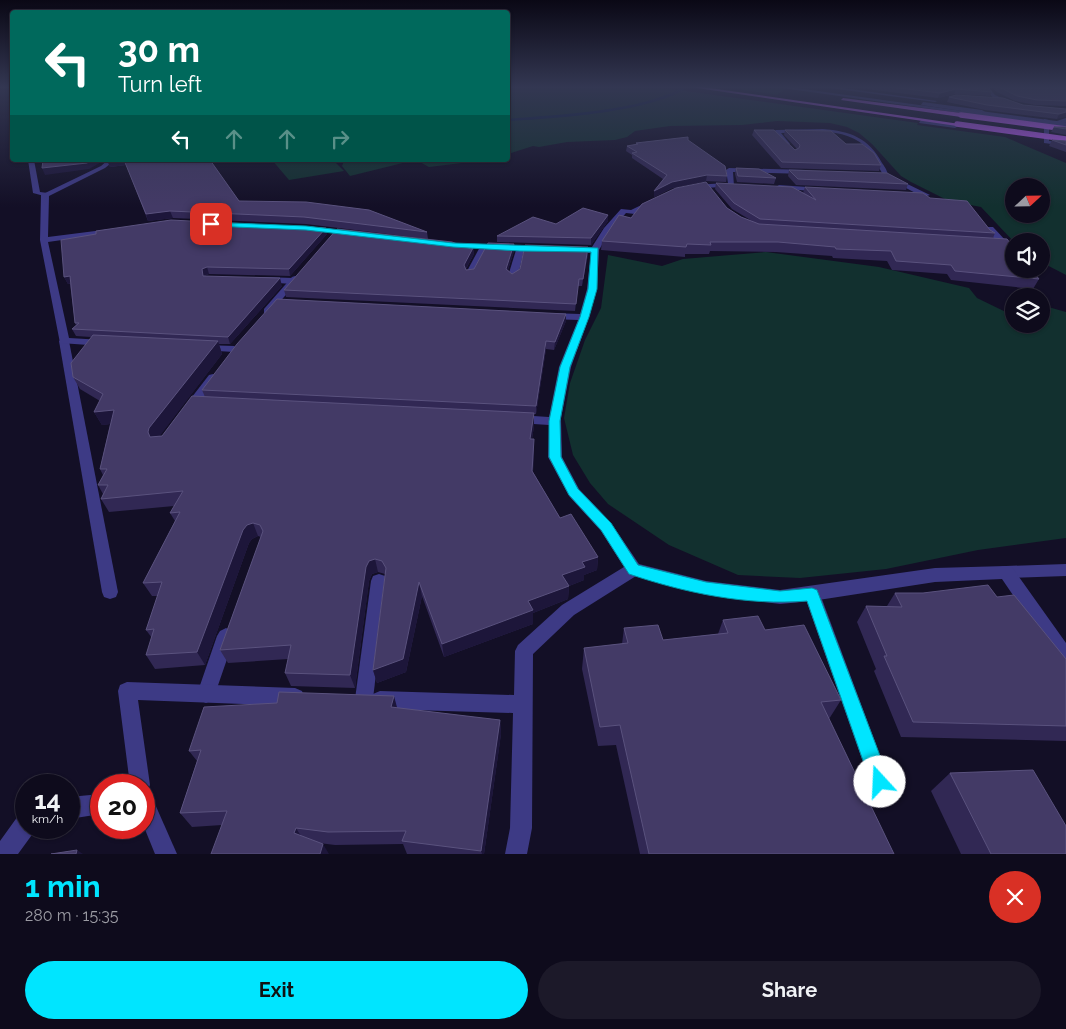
<!DOCTYPE html>
<html lang="en">
<head>
<meta charset="utf-8">
<style>
	:root { --surface:#0e0b1c; --page:#1c1929; --text:#f1f3f6; --muted:#9b9ba3; --line:#2e2b3b; --accent:#00e5ff }
	body { margin:0; font-family:Raleway,sans-serif; background:var(--page); color:var(--text); height:100vh; display:flex; flex-direction:column; font-size:19px; white-space:nowrap }
	* { box-sizing:border-box; margin:0 }
	p { font-size:16px; color:var(--muted) }
	.icon { flex:none; width:28px; height:28px; fill:none; stroke:currentColor; stroke-width:2; stroke-linecap:round; stroke-linejoin:round }
	.map { position:relative; height:854px; overflow:hidden }
	.side { display:flex; flex-direction:column; background:var(--surface); flex:1 }
	.side>* { flex:none }
	.banner { position:absolute; left:10px; top:10px; width:500px; height:152px; border-radius:5px; box-shadow:0 1px 4px #0004,0 0 0 1px var(--line); background:#00695c; color:#fff; overflow:hidden }
	.needle { width:32px; rotate:68deg }
	.controls { position:absolute; left:1005px; top:178px; display:grid; gap:10px }
	.controls a { display:grid; place-items:center; width:45px; height:45px; border-radius:50%; background:var(--surface); box-shadow:0 1px 4px #0004,0 0 0 1px var(--line); font-size:25px }
	.speed { position:absolute; left:15px; top:774px; display:flex; gap:10px; font-size:25px; font-weight:700; text-align:center }
	.speed>* { display:grid; place-content:center; width:65px; height:65px; border-radius:50%; background:var(--surface); box-shadow:0 1px 4px #0004,0 0 0 1px var(--line); line-height:1 }
	.speed small { font-size:12px; font-weight:400 }
	.speed .limit { border:8px solid #d22; background:#fff; color:#111 }
	.pin { position:absolute; display:grid; place-items:center; width:42px; height:42px; color:#fff; margin:-21px; border-radius:10px; box-shadow:0 2px 8px #0006 }
	.me { position:absolute; width:55px; margin:-28px; rotate:340deg; stroke-linejoin:round; filter:drop-shadow(0 0 4px #0008) }
	.turn { display:flex; align-items:center; gap:18px; height:105px; padding:0 25px; font-size:22px }
	.turn .icon { width:65px; height:65px; stroke-width:2.5 }
	.turn b { display:block; font-size:35px; line-height:42px }
	.lanes { display:flex; align-items:center; height:48px; padding:0 25px; background:#0003; justify-content:center; gap:25px; direction:ltr }
	.lanes .off { opacity:.35 }
	.round { display:grid; place-items:center; flex:none; width:52px; height:52px; border-radius:26px; background:var(--page) }
	.summary { display:flex; align-items:center; justify-content:space-between; height:85px; padding:0 25px }
	h1 { font-size:30px; font-weight:700; line-height:38px; color:var(--accent) }
	.primary-button { display:flex; gap:10px; margin-top:auto; padding:10px 25px }
	.primary-button a { flex:1; height:58px; border-radius:30px; background:var(--accent); color:#111; font-size:20px; font-weight:700; line-height:58px; text-align:center }
	.primary-button a+a { background:var(--page); color:var(--text) }
	.map>svg:first-child { display:block }
	.green { fill:#12302f; fill-rule:evenodd }
	.lines { fill:none; stroke-linecap:round; stroke-linejoin:round }
	.stream { fill:#0a1f44; fill-rule:evenodd }
	.service { fill:#3d3a85; fill-rule:evenodd }
	.pedestrian { fill:#3d3a85; fill-rule:evenodd }
	.minor { fill:#3d3a85; fill-rule:evenodd }
	.primary { fill:#c25bff; fill-rule:evenodd }
	.pedestrian-bridge { stroke:#3d3a85; stroke-width:5.5 }
	.primary-bridge { stroke:#c25bff; stroke-width:5.5 }
	.wall { fill:#312854 }
	.shaded-wall { fill:#1d163a }
	.building { fill:#433a66; stroke:#5a527e }
	.route { fill:#00e5ff; stroke:#0095a6 }
</style>
</head>
<body>
<div class="map">
<svg width="1066" height="854" viewBox="0 0 1066 854">
	<rect width="100%" height="100%" fill="#130f26"/>
	<g class="green">
		<path d="M508 87H656L918 123 917 125 1005 137 1066 163V275L1041 262V241L1014 242 981 207 949 201 911 182 901 176 872 144 859 133 847 127 830 123 777 121 742 125 670 126 635 131 627 137 615 140 567 142 539 147 533 146 508 154ZM1014 186H1041V214H1014Z"/>
		<path d="M724 87H787L777 95Z"/>
		<path d="M272 160H333L344 171 289 180Z"/>
		<path d="M349 160H415L350 176 342 166 344 161Z"/>
		<path d="M416 160H487L429 167Z"/>
		<path d="M766 252 879 267 969 288 977 298 1014 316V324H1041V305L1066 312V538L978 550 886 569 800 578 738 575 669 545 608 504 590 483 573 455 564 418 570 383 585 340 601 308 608 255 662 266 683 259Z"/>
	</g>
	<g class="lines">
		<path class="stream" d="M683 87H688C655 112 550 119 508 121V119C558 114 640 112 683 87Z"/>
		<g class="service">
			<path d="M822 87H836L937 101 935 102Z"/>
			<path d="M983 87H988L995 95 1014 104C1003 108 989 95 983 87Z"/>
			<path d="M1066 118V122L1057 124 1054 122Z"/>
			<path d="M823 129C850 131 869 138 882 163 885 167 888 172 888 176H884C878 167 873 154 865 146 842 126 808 132 781 133L790 144 787 146 773 132 776 130Z"/>
			<path d="M28 160H34L40 192 48 193V197L33 193Z"/>
			<path d="M987 227H993L1007 242V246H1001L987 231Z"/>
			<path d="M481 245 488 247 473 275H467L466 273Z"/>
			<path d="M517 247 524 249 518 276 513 279 508 276Z"/>
			<path d="M264 277 293 278 298 281 293 284 261 282V278Z"/>
			<path d="M64 338 69 341 118 592 116 597 110 599 104 597 102 592 59 341Z"/>
			<path d="M1066 564V576L1006 578 1000 577 998 572 1000 567 1006 566Z"/>
			<path d="M379 574 385 576 387 581 373 699 371 705 364 708 357 705 355 699 371 581 373 576Z"/>
			<path d="M812 587 818 589 820 594 890 782 887 789 880 792 873 789 870 782 804 594 806 589Z"/>
			<path d="M226 628 232 631 235 636 215 694 213 700 206 703 199 700 197 694 217 636 220 631Z"/>
			<path d="M144 792 151 795 177 854H155L144 827Z"/>
		</g>
		<g class="pedestrian">
			<path d="M775 87H789L970 112 967 114Z"/>
			<path d="M921 120 955 124 958 126 955 128 919 123Z"/>
		</g>
		<g class="minor">
			<path d="M923 102 982 110 985 112 982 114 921 105Z"/>
			<path d="M1044 119 1049 120V141L1066 142V146L1044 143Z"/>
			<path d="M108 160H115L105 168 49 196 48 237 111 229 115 231 111 233 48 242 69 338 103 340 108 343 103 346 60 343 40 240 41 195 101 166Z"/>
			<path d="M729 168 806 170 809 172 806 174 733 172 734 186 692 189 689 187 692 185 728 183 726 170Z"/>
			<path d="M891 178H895L930 195 923 197 891 180Z"/>
			<path d="M779 185 821 188 825 190 821 192 777 188 776 187Z"/>
			<path d="M654 199H657V203L635 214 626 213 610 231 599 250 597 289 589 317 571 367 561 418 562 457 579 489 611 523 639 564 706 581 780 590 935 568 1006 566 1012 567 1066 643V666L1060 664 1002 579 935 582 812 601 780 604 706 595 636 576 574 615 533 654 532 828 527 854H505L510 828 513 713 380 709 373 706 371 700 373 694 380 691 514 695 515 651 518 645 562 605 624 567 601 531 569 496 548 457 549 425 518 423 512 419 518 415 549 417 559 367 578 320 550 319 545 316 550 313 580 314 587 289 591 253H572L568 250 572 247H592L604 228 621 209 631 210Z"/>
			<path d="M307 226 352 231 356 233 352 235 310 230H307Z"/>
			<path d="M444 243 542 246 546 249 542 252 447 247 443 245Z"/>
			<path d="M295 276 298 277V281L270 313H264V309L292 277Z"/>
			<path d="M205 345 234 346 239 349 234 352 201 350 200 348 201 346Z"/>
			<path d="M213 374 219 377 193 412H185L183 409 185 406 209 375Z"/>
			<path d="M127 682 295 688 302 691 304 697 302 703 295 706 138 700 150 785 147 792 144 794V785H130L118 691 120 685Z"/>
			<path d="M101 794V814L69 819V797Z"/>
			<path d="M26 813V828H35L34 832 18 854H0V841L18 816Z"/>
		</g>
		<g class="primary">
			<path d="M690 87H703L960 124 957 126Z"/>
			<path d="M843 98 961 113 964 115 961 117 841 100Z"/>
		</g>
		<path class="pedestrian-bridge" d="M967 112 1066 125"/>
		<g class="primary-bridge">
			<path d="M961 115 1066 129"/>
			<path d="M957 124 1066 139"/>
		</g>
	</g>
	<g class="wall">
		<path d="M851 87H988L992 92 990 96 954 94 938 98Z"/>
		<path d="M991 87H1066V106L1035 105 1015 101 997 92Z"/>
		<path d="M949 97 1023 105 1066 109 1057 119 985 110 947 102Z"/>
		<path d="M1054 127H1066V135L1051 132Z"/>
		<path d="M754 130 795 150 797 149 784 135 785 130 846 144 881 165 879 171 781 168 752 135Z"/>
		<path d="M688 140 727 176 726 182 706 181 672 188 654 197V191L663 179 632 158V155L626 151 627 146 636 145V143Z"/>
		<path d="M1052 140 1066 141V152L1049 146Z"/>
		<path d="M107 160H210L239 201 427 232 428 239 306 224 173 218 148 221 126 165 110 167Z"/>
		<path d="M736 168 776 178 774 184 737 182 735 174Z"/>
		<path d="M789 170 908 184 906 190 796 185 788 176Z"/>
		<path d="M716 183 803 193 805 187 930 198 995 233 993 238 1039 279 1033 289 951 280 947 274 892 270 887 261 833 258 832 256 776 252 710 251 709 254H685V257L601 250 602 241 631 218 727 208 741 217 752 221 732 209 715 189Z"/>
		<path d="M608 221 591 245 497 242V236L556 224Z"/>
		<path d="M327 234 290 276 209 274 204 276 282 286 230 344H219L222 354 159 436H162L205 397 202 390 566 321 554 350 546 349 536 414H534V426L532 439 534 452 533 472 560 518 598 557 597 570 584 575V580L569 586 568 599 533 613V624L444 657 422 596 406 672 377 683 373 670 385 574 378 572 372 574 369 581 355 688 291 686 285 673 288 659 228 663 220 650 261 537 258 536 252 539 249 543 205 665 155 669 146 655 152 638 146 630 158 596H152L143 583 175 521 170 513 174 506 109 512 101 499 103 494 98 485 103 475 100 469 110 424 102 425 94 412 100 401 80 389 73 377 91 337 76 336 72 329 76 325 75 323 70 284H68L64 277Z"/>
		<path d="M514 244V251L508 270 512 274 588 254 582 286H578L575 311 286 297 284 290 471 249 473 248 474 254 466 269V270L474 269Z"/>
		<path d="M895 593 997 597 1066 659V741L901 737 874 671 876 669 857 622 866 606H887Z"/>
		<path d="M723 620 765 630 841 700 829 719 894 854H640L616 745 598 746 582 669 584 648 622 644 624 628 663 640 718 634Z"/>
		<path d="M397 708 500 720 501 734 484 854H407L403 844 335 845 319 843 222 825 192 827 180 813 197 761 189 751Z"/>
		<path d="M950 773 1066 854H961L931 791Z"/>
	</g>
	<g class="shaded-wall">
		<path d="M956 89 954 94 938 98 940 93Z"/>
		<path d="M1066 112V117L1057 119 1059 114Z"/>
		<path d="M92 160H105L89 169 45 175 42 168Z"/>
		<path d="M107 160H124L126 165 110 167Z"/>
		<path d="M707 175 706 181 672 188 654 197V191L672 182Z"/>
		<path d="M170 211 173 218 148 221 146 214Z"/>
		<path d="M608 215V221L591 245V238Z"/>
		<path d="M326 228 327 234 290 276 289 269Z"/>
		<path d="M514 244V251L506 275V269Z"/>
		<path d="M588 247V254L582 286 583 279Z"/>
		<path d="M473 248 474 254 464 272V265Z"/>
		<path d="M207 267 209 274 203 276 202 269Z"/>
		<path d="M70 276 73 283 68 284 64 277Z"/>
		<path d="M280 278 282 286 230 344 228 337Z"/>
		<path d="M566 314V321L554 350 555 342Z"/>
		<path d="M218 341 222 354 156 441 154 446 148 432 149 428Z"/>
		<path d="M546 341V349L536 414V406Z"/>
		<path d="M114 410 121 423 102 425 94 412Z"/>
		<path d="M534 413V426L530 452V439Z"/>
		<path d="M534 439V452L532 484V471Z"/>
		<path d="M253 523 258 536 252 539 249 543 205 665 197 652 243 530 247 525Z"/>
		<path d="M598 557 597 570 584 575V580L569 586 568 599 533 613V624L444 657 442 644 528 601 562 575 582 562Z"/>
		<path d="M375 559 378 572 372 574 369 581 355 688 350 675 366 567 369 561Z"/>
		<path d="M419 582 422 596 406 672 377 683 373 670Z"/>
		<path d="M394 696 398 711 391 707Z"/>
		<path d="M500 720 501 734 484 854H482L481 851Z"/>
		<path d="M296 828 304 841 294 833Z"/>
		<path d="M323 844 329 854H320Z"/>
		<path d="M77 850 83 854H76Z"/>
	</g>
	<g class="building">
		<path d="M891 87H988L992 92 956 89 940 93Z"/>
		<path d="M999 87H1066V101L1037 100 1017 96Z"/>
		<path d="M956 95 1003 98 1023 105 1066 109V112L1059 114 987 105 949 97Z"/>
		<path d="M1054 127H1066V129Z"/>
		<path d="M754 130H774L795 150 799 148 800 145 785 130 831 131 846 144H862L874 153 881 165 782 162Z"/>
		<path d="M688 137V140L725 166 727 176 707 175 672 182 654 191 667 175 632 153 637 152 627 146 638 144 636 143Z"/>
		<path d="M1052 140 1066 141V145Z"/>
		<path d="M43 160H92L87 163 42 168Z"/>
		<path d="M124 160H210L239 201 306 202 369 210 427 232 304 217 170 211 146 214Z"/>
		<path d="M736 168 759 169 776 178 738 176Z"/>
		<path d="M789 170 887 173 908 184 798 179Z"/>
		<path d="M706 182 727 208 741 217 759 224 1007 239 1014 248V269H1031L1039 279 955 271 951 265 896 261 891 251 836 249 835 247 778 242H710L711 245 687 244 686 247 602 241 619 215 631 218 642 204 676 188Z"/>
		<path d="M716 183 792 187 816 200 805 187 923 193 930 198 967 201 990 230 995 233 760 219 734 203Z"/>
		<path d="M583 208 608 215 591 238 497 236 533 217 556 224Z"/>
		<path d="M171 220 326 228 289 269 207 267 202 269 203 276 280 278 228 337 72 329 79 323H75L70 276 64 277 61 240 96 234V231Z"/>
		<path d="M337 229 452 242 471 249 473 248 464 265 466 270 474 269 488 243 514 244 506 269 512 274 520 269 525 245 588 247 583 279H579L576 304 284 290Z"/>
		<path d="M277 299 566 314 555 342 546 341 536 406 202 390 237 344Z"/>
		<path d="M93 335 218 341 149 428 148 432 150 437 162 436 192 396 534 413 530 439H534L532 471 560 518 571 514 598 557 582 562 585 567 562 575 569 586 528 601 533 610 442 644 419 582 403 659 373 670 386 568 382 561 375 559 369 561 366 567 350 675 285 673 291 645 220 650 263 531 260 525 253 523 247 525 243 530 197 652 146 655 154 629 146 630 162 582 143 583 180 512 170 513 183 491 101 499 108 485H98L107 469H100L114 410 94 412 103 394 73 377 71 363Z"/>
		<path d="M988 585 997 597 1014 595 1066 659V726L913 722 884 656H887L866 606 902 607 895 593H923Z"/>
		<path d="M758 616 765 630 804 625 841 700 821 702 894 854H649L620 725 600 727 584 648 628 643 624 628 658 625 663 640 728 633 723 620Z"/>
		<path d="M279 692 394 696 391 707 500 720 481 851 402 841 406 831 328 832 296 828 294 833 323 844 320 854H211L227 811 180 813 201 750 189 751 204 707 277 703Z"/>
		<path d="M1033 770 1066 826V854H991L950 773Z"/>
		<path d="M77 850 76 854H51Z"/>
	</g>
	<linearGradient id="sky" x2="0" y2="1"><stop stop-color="#0a0815"/><stop offset="0.42" stop-color="#333752"/><stop offset="1" stop-color="#333752" stop-opacity="0"/></linearGradient>
	<rect width="1066" height="207" fill="url(#sky)"/>
	<path class="route" d="M208 222 306 226 453 243 598 248 597 289 589 317 570 367 560 421 561 457 578 489 611 523 638 565 706 582 780 591 812 588 817 590 890 782 887 789 880 791 873 789 807 601C748 606 685 593 629 574L601 530 569 495 549 457V421L560 367 580 317 588 289 591 252 520 251 453 247 306 230 211 226 207 224Z"/>
</svg>
<div class="controls">
<a><svg class="needle" viewBox="-14 -14 28 28"><path d="M0-13l5 13h-10z" fill="#e53935"/><path d="M0 13l5-13h-10z" fill="#9b9ba3"/></svg></a>
<a><svg class="icon" aria-label="sound" viewBox="0 0 24 24"><path d="M4 9h4l5-4v14l-5-4H4zM17 9q2 3 0 6"/></svg></a>
<a><svg class="icon" aria-label="layers" viewBox="0 0 24 24"><path d="M12 4l9 5-9 5-9-5zM3 14l9 5 9-5"/></svg></a>
</div>
<div class="speed"><div>14<small>km/h</small></div><div class="limit">20</div></div>
<div class="pin" style="left:211px;top:224px;background:#d93025"><svg class="icon" aria-label="arrive" viewBox="0 0 24 24"><path d="M6 21V4h12l-3 4 3 4H6"/></svg></div>
<svg class="me" style="left:880px;top:782px" viewBox="-20 -20 40 40"><circle r="19" fill="#fff"/><path d="M0-13L10 11 0 6-10 11z" fill="#00e5ff"/></svg>
<div class="banner">
<div class="turn"><svg class="icon" aria-label="left" viewBox="0 0 24 24"><path d="M17 20v-9H6M10 6l-5 5 5 5"/></svg><div><b>30 m</b>Turn left</div></div>
<div class="lanes"><svg class="icon" aria-label="left" viewBox="0 0 24 24"><path d="M17 20v-9H6M10 6l-5 5 5 5"/></svg><svg class="icon off" aria-label="ahead" viewBox="0 0 24 24"><path d="M12 20V5M6 11l6-6 6 6"/></svg><svg class="icon off" aria-label="ahead" viewBox="0 0 24 24"><path d="M12 20V5M6 11l6-6 6 6"/></svg><svg class="icon off" aria-label="right" viewBox="0 0 24 24"><path d="M7 20v-9h11M14 6l5 5-5 5"/></svg></div>
</div>
</div>
<section class="side">
<div class="summary"><div><h1>1 min</h1><p>280 m · 15:35</p></div><a class="round" style="background:#d93025;color:#fff"><svg class="icon" aria-label="close" viewBox="0 0 24 24"><path d="M6 6l12 12M18 6L6 18"/></svg></a></div>
<div class="primary-button"><a>Exit</a><a>Share</a></div>
</section>
</body>
</html>
